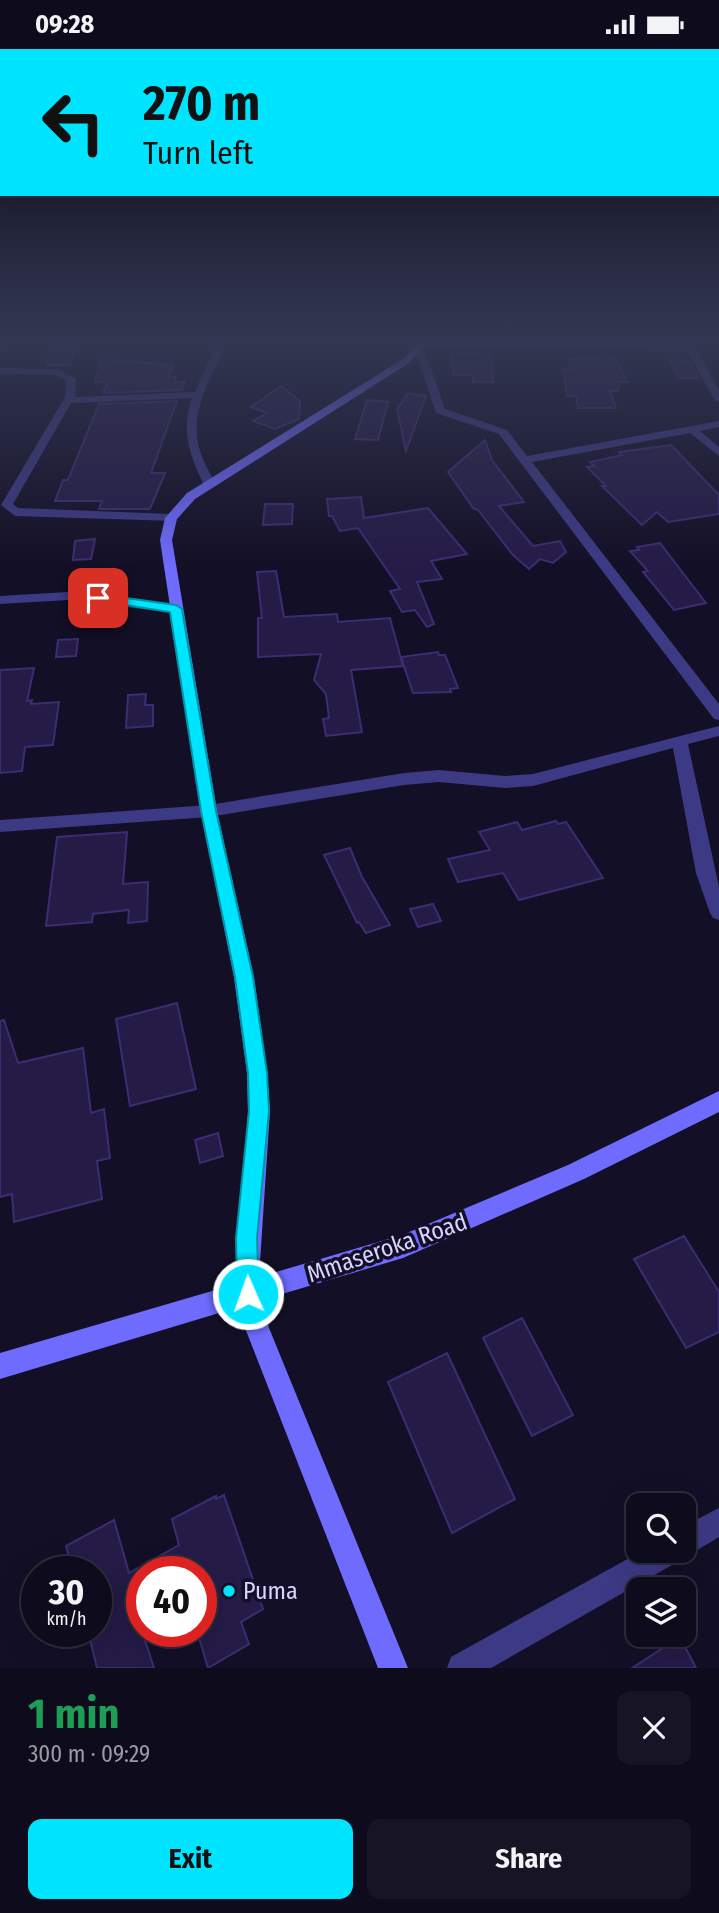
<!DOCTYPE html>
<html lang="en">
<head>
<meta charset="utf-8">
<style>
	:root { --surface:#0e0b1c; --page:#171425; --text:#f1f3f6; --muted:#9b9ba3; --line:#2e2b3b; --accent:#00e5ff }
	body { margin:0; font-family:"Fira Sans Condensed",sans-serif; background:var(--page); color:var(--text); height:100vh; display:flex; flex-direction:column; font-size:26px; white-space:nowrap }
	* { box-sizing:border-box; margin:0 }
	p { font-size:23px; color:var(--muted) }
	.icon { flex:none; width:38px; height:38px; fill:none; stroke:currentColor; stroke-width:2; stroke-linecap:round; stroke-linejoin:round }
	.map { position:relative; height:1619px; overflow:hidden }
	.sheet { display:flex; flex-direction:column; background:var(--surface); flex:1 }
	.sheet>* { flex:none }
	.top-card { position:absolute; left:0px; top:0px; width:719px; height:147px; box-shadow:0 7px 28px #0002,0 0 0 2px var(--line); background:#00e5ff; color:#111; overflow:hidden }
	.buttons { position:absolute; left:626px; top:1444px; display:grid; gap:14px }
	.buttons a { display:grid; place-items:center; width:70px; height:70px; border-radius:14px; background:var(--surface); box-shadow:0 7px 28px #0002,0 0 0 2px var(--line); font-size:35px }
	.speed { position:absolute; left:21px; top:1507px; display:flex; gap:14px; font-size:35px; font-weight:700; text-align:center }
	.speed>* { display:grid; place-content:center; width:91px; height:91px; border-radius:50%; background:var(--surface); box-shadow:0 7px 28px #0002,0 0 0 2px var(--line); line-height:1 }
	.speed small { font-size:18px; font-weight:400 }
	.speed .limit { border:10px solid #d22; background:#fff; color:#111 }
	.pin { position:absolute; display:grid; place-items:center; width:60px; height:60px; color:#fff; margin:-30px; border-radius:14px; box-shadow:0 4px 10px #0006 }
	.me { position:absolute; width:77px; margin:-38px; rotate:358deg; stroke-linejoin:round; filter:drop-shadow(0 0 5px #0008) }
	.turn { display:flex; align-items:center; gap:24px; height:147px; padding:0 28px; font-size:32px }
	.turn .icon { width:91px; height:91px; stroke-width:2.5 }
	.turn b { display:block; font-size:49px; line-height:60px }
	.round { display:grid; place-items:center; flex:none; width:74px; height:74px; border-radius:14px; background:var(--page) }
	.summary { display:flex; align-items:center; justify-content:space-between; height:119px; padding:0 28px }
	h1 { font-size:42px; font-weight:700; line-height:52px; color:#1e9e55 }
	.action { display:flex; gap:14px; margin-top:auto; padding:14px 28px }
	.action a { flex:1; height:80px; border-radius:14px; background:var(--accent); color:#111; font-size:28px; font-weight:700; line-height:80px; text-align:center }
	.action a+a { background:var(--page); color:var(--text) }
	.status { display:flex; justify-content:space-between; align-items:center; height:49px; padding:0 35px; background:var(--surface); direction:ltr }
	.status svg { height:19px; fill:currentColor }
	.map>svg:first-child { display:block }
	.building { fill:#241b47; stroke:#3b2d73; stroke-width:2 }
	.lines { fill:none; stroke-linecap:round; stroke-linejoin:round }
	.street { fill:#3d3a85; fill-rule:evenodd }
	.secondary { fill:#6f6bff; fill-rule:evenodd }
	.route { fill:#00e5ff; stroke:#0095a6; stroke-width:2 }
	.poi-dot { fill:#00e5ff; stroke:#130f26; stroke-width:2.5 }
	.labels { text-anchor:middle; stroke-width:7; stroke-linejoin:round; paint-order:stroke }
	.near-street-label { font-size:24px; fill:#d9d4ff; stroke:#130f26 }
	.near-poi-label { font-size:24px; fill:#d9d4ff; stroke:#130f26; text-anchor:start }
</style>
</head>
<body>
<div class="status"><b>09:28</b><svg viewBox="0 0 49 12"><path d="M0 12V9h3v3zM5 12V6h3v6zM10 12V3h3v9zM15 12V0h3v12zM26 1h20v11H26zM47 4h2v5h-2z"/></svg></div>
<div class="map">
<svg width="719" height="1619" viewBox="0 0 719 1619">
	<rect width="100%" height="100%" fill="#130f26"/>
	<g class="building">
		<path d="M76 295 70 316H47L50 296Z"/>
		<path d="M450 303 491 306 493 333H473V326H454Z"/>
		<path d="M614 308 628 333H619L618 342H610L616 359H578L576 347H567L563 320 571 321 569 310Z"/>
		<path d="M102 310 173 316 168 328H176L175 333H185L182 341 103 344 108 333H95Z"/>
		<path d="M670 311 689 312 698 329H678Z"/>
		<path d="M281 337 300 352 299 370 275 380 253 372 267 364 251 358Z"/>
		<path d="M408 344 426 347 406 402 397 360Z"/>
		<path d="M367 351 388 353 378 391 355 390Z"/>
		<path d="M177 352 151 424H165L150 460H99L102 452H55L63 431H68L99 355Z"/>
		<path d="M485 391 492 411 524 453 499 457 533 497 560 492 566 503 553 514 540 510 529 520 513 506 478 461 473 459 448 423Z"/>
		<path d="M671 396 719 446V465L668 473 657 463 642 476 602 437H606L587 418 594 417 590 413 622 406 619 403Z"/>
		<path d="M361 448 364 469 428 459 467 505 431 512 442 530 417 533 434 575 427 578 415 561 402 563 390 542 400 540 358 479 340 482 332 467H329L327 450Z"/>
		<path d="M265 455H293L292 475 263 476Z"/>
		<path d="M95 490 91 510 73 511 75 492Z"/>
		<path d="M660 494 706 554 674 561 643 523 648 522 630 502 639 501 637 498Z"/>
		<path d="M276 522 284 568 337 565 338 573 390 569 403 617 351 621 362 683 326 687 323 670 329 669 326 645 314 631 321 605 258 608V569H262L257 523Z"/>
		<path d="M78 590 76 607 56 608 58 591Z"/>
		<path d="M438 603 439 606H445L458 639 450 640 451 643 413 644 401 608Z"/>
		<path d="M34 619 27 652 32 651 31 655 59 653 53 696 25 698 22 722 0 724V621Z"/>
		<path d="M146 645 145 656H153V677L126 679 128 646Z"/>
		<path d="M556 772 558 775 566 773 603 829 519 851 503 824 458 833 448 810 490 801 479 783 517 773 522 781Z"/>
		<path d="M127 783 123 835 148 833 147 872 128 874 129 861 93 865 92 873 46 877 57 788Z"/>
		<path d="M350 799 362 828 390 876 366 884 359 873 357 874 324 806Z"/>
		<path d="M433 855 441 872 418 878 410 860Z"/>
		<path d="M177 954 196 1040 130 1057 116 970Z"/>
		<path d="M4 971 18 1014 83 999 91 1064 104 1060 110 1109 97 1112 102 1150 14 1173 12 1145 0 1148V972Z"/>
		<path d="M218 1084 223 1107 200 1114 195 1091Z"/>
		<path d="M684 1187 719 1243V1283L686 1299 634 1210Z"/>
		<path d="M522 1269 573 1366 532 1387 483 1289Z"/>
		<path d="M447 1304 515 1450 452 1484 388 1333Z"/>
		<path d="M224 1446 263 1560 241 1573 249 1595 208 1619 197 1582H201V1522H142V1582L154 1619H97L88 1582H96V1522H73L66 1497 114 1471 129 1524 179 1496 172 1470 216 1447V1450Z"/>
		<path d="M680 1588 696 1619H632Z"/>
	</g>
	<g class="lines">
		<g class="street">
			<path d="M1 293H11L0 305Z"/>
			<path d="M217 293H227C213 326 189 361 199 398 202 411 209 422 215 434L213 436 203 434C189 404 181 382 192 349L71 354 13 455 18 459 171 465 175 466V472L15 467 1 456 65 348 66 331 56 326 0 325V319L58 320 76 330 75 348 195 343Z"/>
			<path d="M419 293 684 296 682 293H692L719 341V353L714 350 687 302 423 297 445 360 507 381 527 407 719 372V378L700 382 719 398V407L690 384 532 413 719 655V671L714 670 499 385 436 364 414 298Z"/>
			<path d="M68 543 176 556 183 560 176 564 68 551 0 555V547Z"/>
			<path d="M719 677V687L688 695 719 838V871L713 869 710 864 696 824 673 699 533 737 505 739 439 733 404 736 209 768 0 783V771L209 756 404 724 439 721 505 727 533 725Z"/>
			<path d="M719 1459V1488L694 1503 681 1506 679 1512 491 1619H447L451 1608 642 1502H684V1477Z"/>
		</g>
		<path class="secondary" d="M418 293H428L409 314 195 450 177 470 172 491 217 762 254 928 267 1024 270 1062 259 1228 402 1186 568 1116 719 1042V1063L584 1130 403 1209 262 1251 269 1279 408 1619H378L245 1279 239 1258 0 1330V1304L236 1235 248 1062 247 1024 234 928 201 762 160 491 165 469 187 444 403 310Z"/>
	</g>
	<linearGradient id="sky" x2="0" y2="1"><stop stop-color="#0a0815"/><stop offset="0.56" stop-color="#333752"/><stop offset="1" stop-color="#333752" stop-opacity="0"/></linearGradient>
	<rect width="719" height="520" fill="url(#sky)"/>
	<path class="route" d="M98 545 176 556 182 560 216 762 253 928 267 1024 269 1062 257 1189 259 1245 256 1253 248 1256 240 1253 237 1245 236 1189 249 1062 248 1024 235 928 201 762 170 563 94 551V546Z"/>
	<circle class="poi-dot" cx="229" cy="1542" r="7"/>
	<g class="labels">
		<g class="near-street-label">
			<text transform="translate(387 1199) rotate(-19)" y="8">Mmaseroka Road</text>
		</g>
		<g class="near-poi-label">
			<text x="243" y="1550">Puma</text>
		</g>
	</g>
</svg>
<div class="buttons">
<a><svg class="icon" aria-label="search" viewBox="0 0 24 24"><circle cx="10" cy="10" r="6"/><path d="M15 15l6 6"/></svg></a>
<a><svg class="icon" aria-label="layers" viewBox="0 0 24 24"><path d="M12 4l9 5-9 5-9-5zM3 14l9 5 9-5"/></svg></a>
</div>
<div class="speed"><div>30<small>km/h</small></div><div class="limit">40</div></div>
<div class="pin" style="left:98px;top:549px;background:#d93025"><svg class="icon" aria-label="arrive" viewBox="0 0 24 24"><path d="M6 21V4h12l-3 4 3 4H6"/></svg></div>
<svg class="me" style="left:248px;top:1245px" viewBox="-20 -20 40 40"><circle r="17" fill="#00e5ff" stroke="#fff" stroke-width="3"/><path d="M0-11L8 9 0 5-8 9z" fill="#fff"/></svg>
<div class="top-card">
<div class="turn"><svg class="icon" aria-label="left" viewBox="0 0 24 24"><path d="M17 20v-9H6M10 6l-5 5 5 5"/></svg><div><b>270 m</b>Turn left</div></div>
</div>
</div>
<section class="sheet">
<div class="summary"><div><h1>1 min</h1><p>300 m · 09:29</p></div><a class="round"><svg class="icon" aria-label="close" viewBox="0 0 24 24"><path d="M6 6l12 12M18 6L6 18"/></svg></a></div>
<div class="action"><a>Exit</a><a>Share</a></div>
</section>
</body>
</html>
